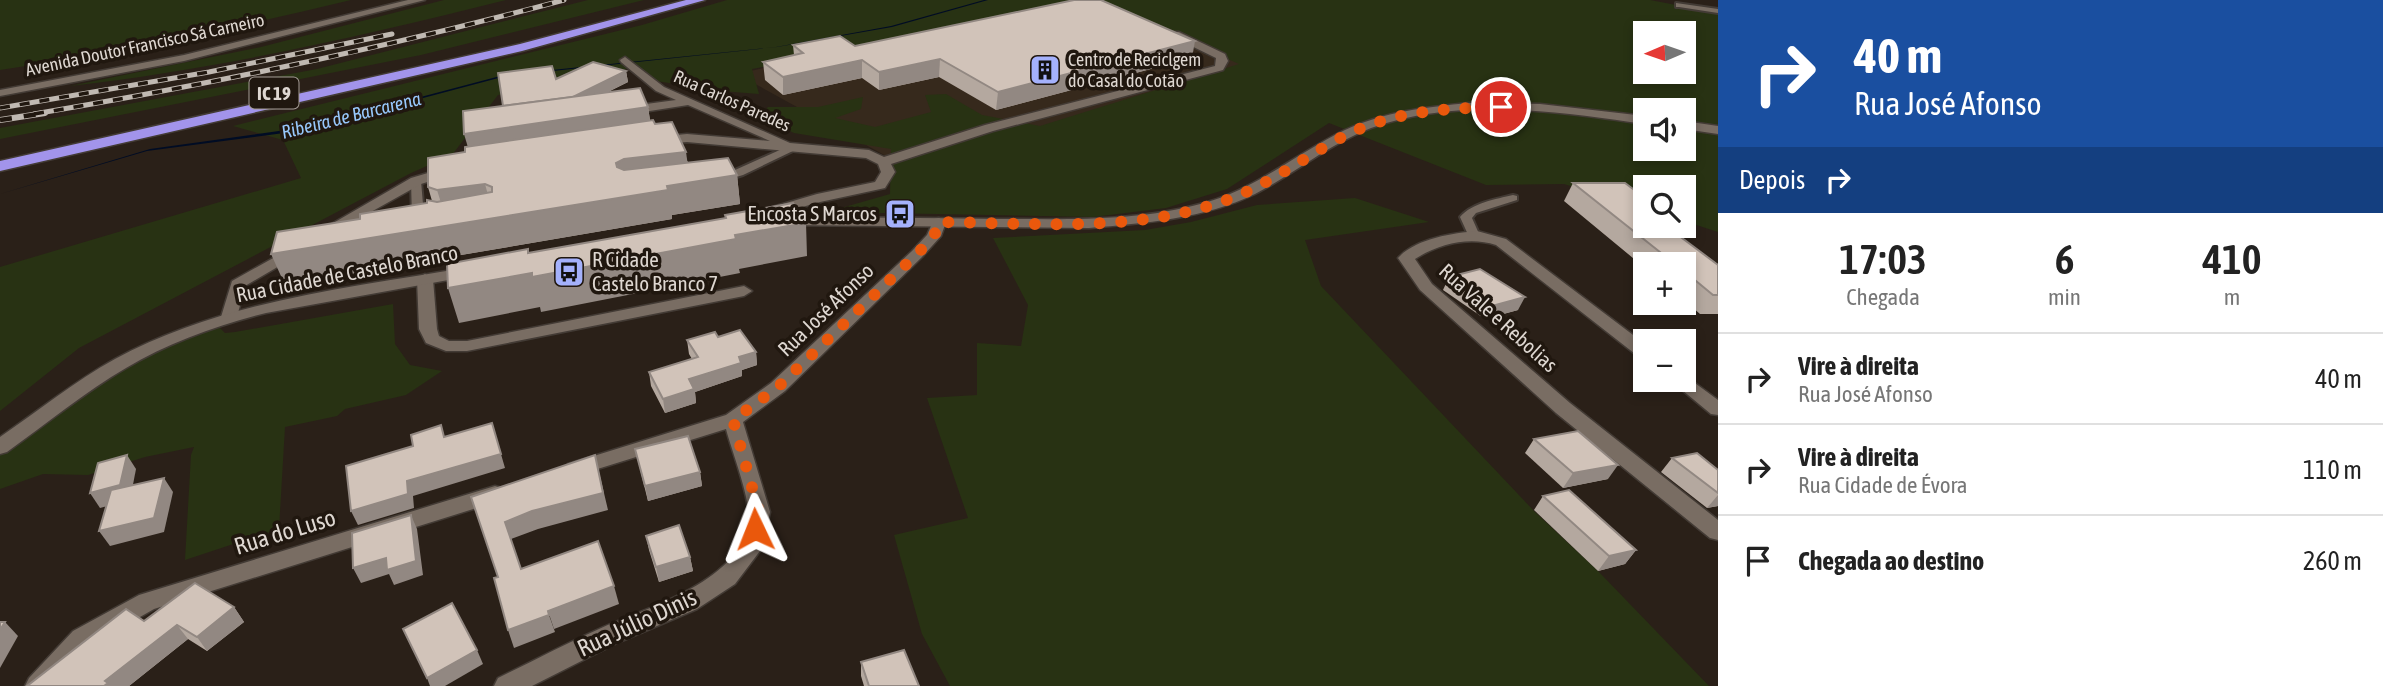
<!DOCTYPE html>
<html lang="pt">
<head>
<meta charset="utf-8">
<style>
	:root { --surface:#fff; --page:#f6f6f6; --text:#222; --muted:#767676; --line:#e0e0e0 }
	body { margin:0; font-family:"Asap Condensed",sans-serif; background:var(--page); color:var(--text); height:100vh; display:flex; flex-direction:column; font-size:26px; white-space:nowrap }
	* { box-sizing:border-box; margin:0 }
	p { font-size:23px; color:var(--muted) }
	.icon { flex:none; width:38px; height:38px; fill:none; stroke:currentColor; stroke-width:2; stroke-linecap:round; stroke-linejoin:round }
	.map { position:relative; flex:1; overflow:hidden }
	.sheet { display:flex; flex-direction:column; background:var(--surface); width:665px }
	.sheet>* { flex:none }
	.top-card { background:#1a4fa0; color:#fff; overflow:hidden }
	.needle { width:46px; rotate:268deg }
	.buttons { position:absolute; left:1633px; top:21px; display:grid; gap:14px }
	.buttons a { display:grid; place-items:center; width:63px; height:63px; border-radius:0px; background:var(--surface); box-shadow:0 4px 10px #0003; font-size:35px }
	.pin { position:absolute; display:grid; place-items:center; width:60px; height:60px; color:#fff; margin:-30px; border:4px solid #fff; border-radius:50%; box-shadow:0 2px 7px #0007 }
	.me { position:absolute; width:77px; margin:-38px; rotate:358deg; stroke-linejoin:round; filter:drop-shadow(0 0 5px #0008) }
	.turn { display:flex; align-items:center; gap:24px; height:147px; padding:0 21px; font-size:32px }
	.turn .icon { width:91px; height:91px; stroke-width:2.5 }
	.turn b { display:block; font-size:49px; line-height:60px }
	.then { display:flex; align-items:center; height:66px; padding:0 21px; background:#0003; gap:14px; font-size:26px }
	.eta { display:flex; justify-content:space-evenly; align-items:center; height:119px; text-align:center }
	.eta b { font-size:42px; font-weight:600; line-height:49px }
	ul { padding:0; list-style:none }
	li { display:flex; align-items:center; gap:21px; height:91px; padding:0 21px; border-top:2px solid var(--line) }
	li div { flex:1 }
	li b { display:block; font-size:26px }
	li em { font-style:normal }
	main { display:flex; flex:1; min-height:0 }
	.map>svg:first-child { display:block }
	.built { fill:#36291c }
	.green { fill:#283213; fill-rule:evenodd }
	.water { fill:#000c24 }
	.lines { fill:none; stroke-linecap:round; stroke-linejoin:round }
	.lane-casing { stroke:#433b35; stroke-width:4 }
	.street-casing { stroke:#433b35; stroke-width:3 }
	.secondary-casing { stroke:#433b35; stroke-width:3 }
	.highway-casing { stroke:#433b35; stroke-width:3 }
	.lane { fill:#796d63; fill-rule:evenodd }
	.street { fill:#796d63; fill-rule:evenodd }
	.secondary { fill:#796d63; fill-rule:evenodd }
	.highway { fill:#a294eb; fill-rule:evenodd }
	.rail-far1-casing { stroke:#c0b9b2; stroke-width:5 }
	.rail-casing { stroke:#c0b9b2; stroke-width:6 }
	.rail-far1 { stroke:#20170f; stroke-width:3.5; stroke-dasharray:10; stroke-linecap:butt }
	.rail { stroke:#20170f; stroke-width:4.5; stroke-dasharray:12; stroke-linecap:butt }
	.wall { fill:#b4a89f }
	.shaded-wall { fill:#928882 }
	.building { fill:#d1c3b9; stroke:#928882; stroke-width:2 }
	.route { stroke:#ea580c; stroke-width:12; stroke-dasharray:0 21.6 }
	.labels { text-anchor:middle; stroke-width:7; stroke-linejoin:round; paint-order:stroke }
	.far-street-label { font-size:18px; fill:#ded7d1; stroke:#20170f }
	.far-poi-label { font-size:18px; fill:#ded7d1; stroke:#20170f; text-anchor:start }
	.shield { fill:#20170f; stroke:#a59d97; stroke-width:2 }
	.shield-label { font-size:19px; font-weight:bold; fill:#ded7d1 }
	.far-water-label { font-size:19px; font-style:italic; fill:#98c8fc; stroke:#20170f }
	.poi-label { font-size:21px; fill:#ded7d1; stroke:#20170f; text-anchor:end }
	.street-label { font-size:21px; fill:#ded7d1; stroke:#20170f }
	.near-street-label { font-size:24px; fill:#ded7d1; stroke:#20170f }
</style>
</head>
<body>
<main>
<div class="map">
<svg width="1718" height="686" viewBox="0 0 1718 686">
	<rect width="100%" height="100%" fill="#2a2018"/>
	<path class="built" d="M1076 0 1280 64 906 167 737 74Z"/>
	<g class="green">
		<path d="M0 0H351C235 28 118 53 0 70Z"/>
		<path d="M444 0H506C363 36 218 69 70 86L261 47Z"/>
		<path d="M588 0H644L421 55 0 139V128L317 69Z"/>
		<path d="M727 0H1650L1718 13V232L1684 221V187H1645V209L1564 184 1486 185 1329 123 1227 189 1166 208 1093 217 827 212 890 194 891 149 794 133 760 117 768 107H818L863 97 861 109 835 118 875 127 931 112 925 95 946 94 982 115 1040 126 1239 64 1099 2 752 69 759 94 721 91 643 79 631 68 498 95 452 155 411 173 79 348 0 411V267L301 178 283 140 233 126 642 25ZM1645 33H1684V72H1645ZM1645 110H1684V149H1645Z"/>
		<path d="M1355 198 1429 222 1305 240 1321 286 1534 511 1598 571 1709 686H950L922 634 894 535 968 518 927 398 977 395V343L1021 346 1028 305 993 238 1145 230 1191 222 1257 205Z"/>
		<path d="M393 304 395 344 410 365 442 371 406 395 345 409 337 416 285 427 279 529 185 560 191 455 194 447 145 457 88 475 43 474 0 489V452L120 369 162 349 219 327 225 333 235 332Z"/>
	</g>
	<path class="water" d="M984 0H988L892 27 777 47 506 76 299 131 147 151 0 194 150 149 307 127 504 75 776 47 891 26Z"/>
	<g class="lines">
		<g class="lane-casing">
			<g id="lane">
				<path d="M1676 3 1718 9V13L1679 7H1676Z"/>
				<path d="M793 144 797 145V149L743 175 720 182 715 179Z"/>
				<path d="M416 178 421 181 424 216 428 220 422 224 412 218 411 181Z"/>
				<path d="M1513 195 1517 196V200L1476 213 1472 218 1480 236 1478 239H1470L1460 217C1472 203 1496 199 1513 195Z"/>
			</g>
		</g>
		<g class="street-casing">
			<g id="street">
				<path d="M1171 32H1179L1225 54 1228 61 1223 70 993 131 891 164 895 172 885 188 820 202 774 215 769 214 767 211 769 208 817 194 875 182 881 172 878 164 866 158 687 142 659 144 653 140 655 137 687 134 770 141 688 105 624 115 618 111 624 107 676 100 656 91 621 62 620 60 625 57 664 87 790 143 869 150 884 157 985 125 1215 66 1216 58 1171 36Z"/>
				<path d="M448 167 455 171 453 174 421 184 328 236 323 237 316 233 411 178Z"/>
				<path d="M939 218 946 222 941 236 922 257 785 391 743 422 770 512 763 547 735 584 697 609 617 643 532 686H494L498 678C531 662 565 644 599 629 647 607 752 580 748 511 747 489 732 452 726 429L575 476 568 474 565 469 568 464 726 415 771 383 912 251 927 235 934 219Z"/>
				<path d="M1477 231 1506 239 1645 344V359L1639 357 1496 245C1469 236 1438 244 1415 259L1432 284 1570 403 1718 520V540L1710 538 1556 413 1420 290 1398 258C1415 239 1452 233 1477 231Z"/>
				<path d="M293 247 301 252 298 255 245 286 237 317 229 322 223 321 221 317 232 281Z"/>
				<path d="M425 274 433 279 437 329 439 336 449 341H467L744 286 752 291 744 296 467 351H446L426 343 419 329 417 279Z"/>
				<path d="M1684 375 1718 400V415L1711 414 1670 380H1684Z"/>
				<path d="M495 486 502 488 506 494 502 500 154 609 91 645 54 686H25L29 678 73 631 139 595Z"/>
			</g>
		</g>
		<g class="secondary-casing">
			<g id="secondary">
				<path d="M408 0H425L184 61 0 96V90L184 55Z"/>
				<path d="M1469 103 1540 104 1645 116V124C1555 111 1458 97 1371 128 1329 144 1294 174 1255 194 1203 219 1145 223 1089 228L781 225 774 221 781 217C854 217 926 218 999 219 1067 219 1137 222 1204 203 1256 189 1297 153 1345 130 1384 112 1426 107 1469 103Z"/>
				<path d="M1684 121 1718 126V134L1684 129Z"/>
				<path d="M470 267 478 272 476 275 266 313C218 325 168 343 126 368 85 392 46 424 7 452L0 454V437C38 411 75 381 115 359 224 300 350 288 470 267Z"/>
			</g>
		</g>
		<g class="highway-casing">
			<path id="highway" d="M686 0H705L522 51 0 171V161L520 44Z"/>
		</g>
		<use href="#lane" class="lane"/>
		<use href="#street" class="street"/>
		<use href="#secondary" class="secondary"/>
		<use href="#highway" class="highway"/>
		<g class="rail-far1-casing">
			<g id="rail-far1">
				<path d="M0 108 209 72 392 34"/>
				<path d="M34 114C213 84 389 47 564 0"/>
			</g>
		</g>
		<g class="rail-casing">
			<path id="rail" d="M0 120 45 113"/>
		</g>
		<use href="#rail-far1" class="rail-far1"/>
		<use href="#rail" class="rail"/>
	</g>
	<g class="wall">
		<path d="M793 45 855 46 1192 58 996 110 939 77 879 90 862 78 783 95 765 80 763 62 794 55Z"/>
		<path d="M626 71 628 82 606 93 648 107 650 120 688 162 737 175 740 204 672 215V219L285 285 360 219 427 203 432 201 428 187 465 152 468 146 503 106 556 79Z"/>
		<path d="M1573 183 1645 198V226L1718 265V314H1700L1684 300V264H1645V268L1564 201Z"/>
		<path d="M1449 277 1518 310 1485 319 1443 290Z"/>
		<path d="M718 337 756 352 757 365 742 370V376L695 392 696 403 665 413 651 386 649 372 692 359 689 354 687 340Z"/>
		<path d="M1534 439 1608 479 1563 488 1525 453Z"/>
		<path d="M635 449 700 472 702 486 648 501Z"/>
		<path d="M1672 458 1718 470V506L1707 508 1661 472Z"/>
		<path d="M1543 496 1636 550 1625 564 1598 571 1534 510Z"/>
		<path d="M646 536 690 557 693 571 659 582 649 550Z"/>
		<path d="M234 607 244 622 207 651 188 639 129 686H27L144 621Z"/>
		<path d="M861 662 919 686H864L861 676Z"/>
	</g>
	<g class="shaded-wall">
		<path d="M1195 41 1192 58 996 110 998 92Z"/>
		<path d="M940 59 939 77 879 90V72Z"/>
		<path d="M862 60V78L783 95V77Z"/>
		<path d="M626 71 628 82 563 114 504 111Z"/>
		<path d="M648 107 652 134 472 161 464 134Z"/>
		<path d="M686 152 690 180 629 187 616 163 624 159Z"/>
		<path d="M737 175 740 204 672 215V219L285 285 271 254 667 186Z"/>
		<path d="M485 184 493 213 446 219 437 190Z"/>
		<path d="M806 223 807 256 739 269 740 273 541 312 540 307 459 323 448 288 532 273 535 276 735 235Z"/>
		<path d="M1525 297 1518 310 1485 319 1492 306Z"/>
		<path d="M756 352 757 365 742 370V376L695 392 696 403 665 413 663 399 689 379 739 357Z"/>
		<path d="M492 423 505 468 413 496 414 508 358 525 351 511 407 481Z"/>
		<path d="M127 455 136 469 130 500 100 508 90 493Z"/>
		<path d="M595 455 608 510 538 529 511 539 505 522Z"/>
		<path d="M1618 465 1608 479 1563 488 1573 473Z"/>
		<path d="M700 472 702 486 648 501 645 486Z"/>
		<path d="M164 478 173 492 164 532 110 546 99 531Z"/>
		<path d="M1718 495V506L1707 508Z"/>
		<path d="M411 515 417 529 423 575 394 585 389 574 361 583 353 568 386 558Z"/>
		<path d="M1636 550 1625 564 1598 571 1609 556Z"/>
		<path d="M690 557 693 571 659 582 656 567Z"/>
		<path d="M614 586 619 604 554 629 548 611Z"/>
		<path d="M234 607 244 622 207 651 197 637Z"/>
		<path d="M549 615 555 632 514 648 508 630Z"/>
		<path d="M5 622 18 636 0 668V630Z"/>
		<path d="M177 625 188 639 129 686H104L105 681Z"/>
		<path d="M477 650 483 664 445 686H430L427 678Z"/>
	</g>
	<g class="building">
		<path d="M1074 0H1101L1195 41 998 92 940 59 879 72 862 60 783 77 763 62 803 53 793 45 840 36 855 46Z"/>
		<path d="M593 62 626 71 573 97 503 106 498 73 552 66 556 79Z"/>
		<path d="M640 88 648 107 464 134 463 111Z"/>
		<path d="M653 120 655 124 672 122 686 152 624 159 616 163 617 167 624 170 728 158 737 175 667 186 668 190 271 254 277 232 360 219V214L427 203V200L437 202 492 192V187L485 184 437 190 428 187V158L465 152V147Z"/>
		<path d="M1573 183H1625L1645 198V208H1643L1645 210V226H1666L1718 265V295H1713L1684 271V264H1675Z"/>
		<path d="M793 203 806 223 735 235 736 239 532 277V273L448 288 447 264 528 249V253L726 218 725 215Z"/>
		<path d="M1480 269 1525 297 1492 306 1449 277Z"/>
		<path d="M740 330 756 352 739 357 741 363 689 379 694 389 663 399 649 372 698 357 687 340 715 332 718 337Z"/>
		<path d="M492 423 501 454 407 481 408 494 351 511 346 466 413 446 411 435 441 425 444 437Z"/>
		<path d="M1578 431 1618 465 1573 473 1534 439Z"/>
		<path d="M688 436 700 472 645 486 635 449Z"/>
		<path d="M1697 453 1718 470V493L1672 458Z"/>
		<path d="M127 455 120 485 90 493 98 463Z"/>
		<path d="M595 455 603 493 532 511 505 522 521 569 598 541 614 586 548 611 549 615 508 630 494 578 498 577 471 497Z"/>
		<path d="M164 478 154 518 99 531 111 490Z"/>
		<path d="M1569 490 1636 550 1609 556 1543 496Z"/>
		<path d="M411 515 416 561 387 570 386 558 353 568 352 533Z"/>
		<path d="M679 525 690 557 656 567 646 536Z"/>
		<path d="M195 583 234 607 197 637 177 625 105 681 108 683 104 686H27L126 609 144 621Z"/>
		<path d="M452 603 477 650 427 678 403 629Z"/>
		<path d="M0 622H5L0 630Z"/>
		<path d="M904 650 919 686H869L861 662Z"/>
	</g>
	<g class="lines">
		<path class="route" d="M755 529 759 512 733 420 778 387 917 254 934 236 939 222C1033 223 1134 233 1224 201 1268 186 1305 156 1346 135 1393 111 1449 108 1501 107"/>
	</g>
	<defs>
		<g id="building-square" transform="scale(1.575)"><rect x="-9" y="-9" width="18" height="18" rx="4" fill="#a4b1fc" stroke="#20170f"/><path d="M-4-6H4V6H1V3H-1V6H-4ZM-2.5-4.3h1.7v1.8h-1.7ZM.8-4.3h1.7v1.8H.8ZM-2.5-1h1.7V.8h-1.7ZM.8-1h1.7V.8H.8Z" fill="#111"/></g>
		<g id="bus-square" transform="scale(1.575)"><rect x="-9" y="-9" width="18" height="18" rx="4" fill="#a4b1fc" stroke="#20170f"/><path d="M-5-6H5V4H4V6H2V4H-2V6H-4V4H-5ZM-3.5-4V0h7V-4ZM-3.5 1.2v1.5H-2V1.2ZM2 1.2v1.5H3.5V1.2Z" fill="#111"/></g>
	</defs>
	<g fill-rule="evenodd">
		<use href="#building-square" x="1045" y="70"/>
		<use href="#bus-square" x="900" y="214"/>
		<use href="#bus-square" x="569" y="272"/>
	</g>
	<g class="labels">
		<g class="far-street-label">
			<text transform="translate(145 45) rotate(-12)" y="6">Avenida Doutor Francisco Sá Carneiro</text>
			<text transform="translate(732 101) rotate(24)" y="6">Rua Carlos Paredes</text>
		</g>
		<g class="far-poi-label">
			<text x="1068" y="66">Centro de Reciclgem<tspan x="1068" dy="21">do Casal do Cotão</tspan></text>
		</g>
		<rect class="shield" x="249.5" y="77.5" width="49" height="31" rx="5"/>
		<g class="shield-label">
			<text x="274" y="100">IC 19</text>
		</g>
		<g class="far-water-label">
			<text transform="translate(351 115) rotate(-14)" y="7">Ribeira de Barcarena</text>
		</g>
		<g class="poi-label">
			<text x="877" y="221">Encosta S Marcos</text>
			<text x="592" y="267" text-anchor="start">R Cidade<tspan x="592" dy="24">Castelo Branco 7</tspan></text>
		</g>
		<g class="street-label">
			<text transform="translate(347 274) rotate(-11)" y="7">Rua Cidade de Castelo Branco</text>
			<text transform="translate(826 310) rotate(-44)" y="7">Rua José Afonso</text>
			<text transform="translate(1498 318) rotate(42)" y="7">Rua Vale e Rebolias</text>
		</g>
		<g class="near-street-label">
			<text transform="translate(285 532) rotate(-17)" y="8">Rua do Luso</text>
			<text transform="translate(637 623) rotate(-25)" y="8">Rua Júlio Dinis</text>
		</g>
	</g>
</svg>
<div class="buttons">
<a><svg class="needle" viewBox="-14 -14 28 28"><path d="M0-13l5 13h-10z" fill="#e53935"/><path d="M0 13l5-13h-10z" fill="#767676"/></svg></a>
<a><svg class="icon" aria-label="sound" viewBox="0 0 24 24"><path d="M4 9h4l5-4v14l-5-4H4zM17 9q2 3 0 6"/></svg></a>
<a><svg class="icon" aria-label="search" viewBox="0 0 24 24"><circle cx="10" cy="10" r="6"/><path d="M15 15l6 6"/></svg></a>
<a>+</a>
<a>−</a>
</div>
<div class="pin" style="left:1501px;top:107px;background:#d93025"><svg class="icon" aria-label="arrive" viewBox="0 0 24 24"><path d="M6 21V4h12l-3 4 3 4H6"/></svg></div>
<svg class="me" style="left:755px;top:529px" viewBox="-20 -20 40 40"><path d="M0-17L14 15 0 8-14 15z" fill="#ea580c" stroke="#fff" stroke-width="4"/></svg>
</div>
<section class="sheet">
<div class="top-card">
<div class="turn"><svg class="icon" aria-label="right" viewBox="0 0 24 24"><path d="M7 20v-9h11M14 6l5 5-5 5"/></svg><div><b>40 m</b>Rua José Afonso</div></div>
<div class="then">Depois<svg class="icon" aria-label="right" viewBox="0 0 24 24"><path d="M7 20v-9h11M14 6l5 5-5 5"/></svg></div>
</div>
<div class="eta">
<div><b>17:03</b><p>Chegada</p></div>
<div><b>6</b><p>min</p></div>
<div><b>410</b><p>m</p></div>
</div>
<ul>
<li><svg class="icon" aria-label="right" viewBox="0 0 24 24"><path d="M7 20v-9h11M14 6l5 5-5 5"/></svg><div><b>Vire à direita</b><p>Rua José Afonso</p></div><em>40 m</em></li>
<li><svg class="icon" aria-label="right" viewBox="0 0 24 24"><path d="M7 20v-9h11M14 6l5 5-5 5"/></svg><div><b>Vire à direita</b><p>Rua Cidade de Évora</p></div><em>110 m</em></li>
<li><svg class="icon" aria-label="arrive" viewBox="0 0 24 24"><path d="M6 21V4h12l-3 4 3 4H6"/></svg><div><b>Chegada ao destino</b></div><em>260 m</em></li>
</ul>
</section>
</main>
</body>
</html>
